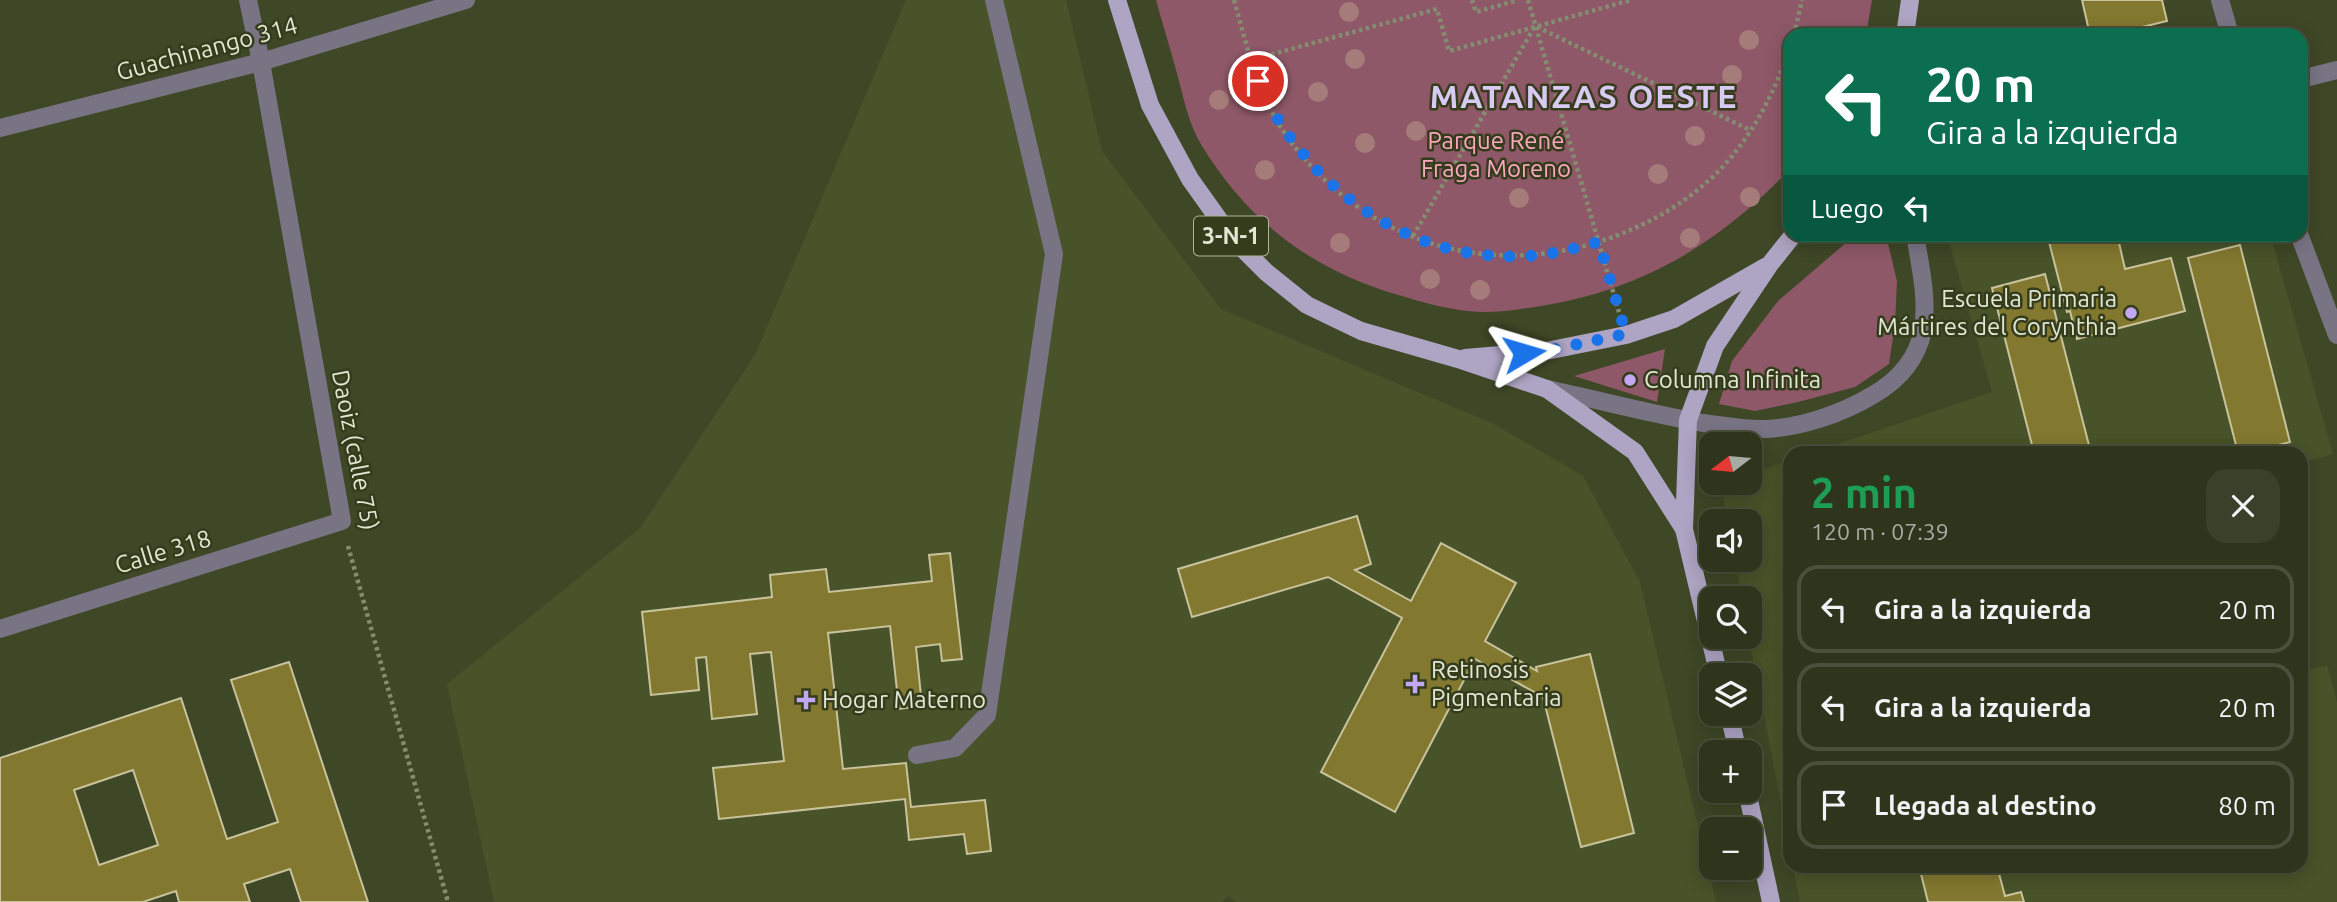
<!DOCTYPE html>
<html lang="es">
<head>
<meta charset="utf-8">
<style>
	:root { --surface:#2e351c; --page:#3a4029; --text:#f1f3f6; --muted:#a7aba3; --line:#49503b }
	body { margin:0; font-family:Ubuntu,sans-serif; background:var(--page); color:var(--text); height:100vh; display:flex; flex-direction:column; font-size:26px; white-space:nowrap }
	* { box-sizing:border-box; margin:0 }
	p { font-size:23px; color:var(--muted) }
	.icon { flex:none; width:38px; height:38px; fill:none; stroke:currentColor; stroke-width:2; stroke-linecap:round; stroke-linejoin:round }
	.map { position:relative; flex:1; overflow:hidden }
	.sheet { position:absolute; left:1783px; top:446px; width:525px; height:427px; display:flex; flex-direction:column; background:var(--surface); border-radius:21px; box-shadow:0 4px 18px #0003,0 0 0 2px var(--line) }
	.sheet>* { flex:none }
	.guide { position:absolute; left:1783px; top:28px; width:525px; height:214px; border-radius:21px; box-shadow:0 4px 18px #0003,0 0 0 2px var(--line); background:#0b6e4f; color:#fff; overflow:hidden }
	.needle { width:46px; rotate:254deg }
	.fabs { position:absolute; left:1699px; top:432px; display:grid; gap:14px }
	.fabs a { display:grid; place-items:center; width:63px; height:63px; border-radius:14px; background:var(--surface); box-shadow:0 4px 18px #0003,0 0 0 2px var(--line); font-size:35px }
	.pin { position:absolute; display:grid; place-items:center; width:60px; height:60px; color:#fff; margin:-30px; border:4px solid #fff; border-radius:50%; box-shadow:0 2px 7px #0007 }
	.me { position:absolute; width:77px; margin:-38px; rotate:83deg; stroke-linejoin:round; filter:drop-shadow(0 0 5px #0008) }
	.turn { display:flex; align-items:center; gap:24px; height:147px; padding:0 28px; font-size:32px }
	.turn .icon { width:91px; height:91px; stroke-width:2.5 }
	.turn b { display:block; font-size:49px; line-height:60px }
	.then { display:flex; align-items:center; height:66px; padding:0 28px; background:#0003; gap:14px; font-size:26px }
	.round { display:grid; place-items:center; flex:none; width:74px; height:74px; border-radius:21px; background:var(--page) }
	.head { display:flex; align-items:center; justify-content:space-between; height:119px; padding:0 28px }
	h1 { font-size:42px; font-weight:700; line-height:52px; color:#1e9e55 }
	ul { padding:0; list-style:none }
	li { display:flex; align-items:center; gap:21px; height:88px; margin:0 14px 10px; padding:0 14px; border:4px solid var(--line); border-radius:21px }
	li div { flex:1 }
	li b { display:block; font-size:26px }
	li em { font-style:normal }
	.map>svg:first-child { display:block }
	.built { fill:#485329 }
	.green { fill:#8e5868 }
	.building { fill:#82782f; stroke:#c9c39c; stroke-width:2; fill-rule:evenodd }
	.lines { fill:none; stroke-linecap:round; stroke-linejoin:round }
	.path { stroke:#858d71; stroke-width:4.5; stroke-dasharray:3.5 3.5; stroke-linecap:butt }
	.minor { stroke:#797484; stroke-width:18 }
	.major { stroke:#aea4c3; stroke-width:18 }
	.tree { fill:#a57c7a }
	.route { stroke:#1a73e8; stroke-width:12; stroke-dasharray:0 21.6 }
	.poi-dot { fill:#c3a7f2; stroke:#343c1b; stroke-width:2.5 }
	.labels { text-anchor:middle; stroke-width:5; stroke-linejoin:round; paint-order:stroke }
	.shield { fill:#343c1b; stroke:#adb49c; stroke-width:2 }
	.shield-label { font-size:23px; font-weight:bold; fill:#e1e7d3 }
	.street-label { font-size:24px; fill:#e1e7d3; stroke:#343c1b }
	.park-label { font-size:24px; fill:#f9a8bf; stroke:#343c1b }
	.poi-label { font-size:24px; fill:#e1e7d3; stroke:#343c1b; text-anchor:start }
	.district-label { font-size:32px; font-weight:bold; letter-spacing:2px; fill:#d9caf4; stroke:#343c1b }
</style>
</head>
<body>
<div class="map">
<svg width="2337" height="902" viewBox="0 0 2337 902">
	<rect width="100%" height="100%" fill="#3e4726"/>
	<g class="built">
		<path d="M906 0H1066L1102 151 1221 309 1494 424 1583 476 1640 582 1716 902H1237L1228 896 1222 902H494L447 684 640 528 755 355Z"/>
		<path d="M2270 234 2333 454 2301 463V453H1811L1992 392 1947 235Z"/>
		<path d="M1790 460V851L1749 637 1750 598H1742L1735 560H1750V522L1728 521 1721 484 1750 483V474Z"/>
		<path d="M2327 665 2337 702V902H1800L1793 866H2301V672Z"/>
	</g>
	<g class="green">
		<path d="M1156 0H1872L1866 35H1790V169C1718 245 1640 291 1535 307 1512 310 1490 314 1467 311 1442 308 1418 301 1395 294 1311 269 1248 221 1202 146 1189 125 1184 100 1178 77 1171 51 1163 26 1156 0Z"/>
		<path d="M1855 235H1886L1897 281 1895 324 1889 364 1855 387 1798 402 1755 411 1719 404 1732 361 1778 301Z"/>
		<path d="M1665 349 1657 402 1574 376Z"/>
	</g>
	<g class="building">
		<path d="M2082 0H2162L2167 21 2109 35H2090Z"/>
		<path d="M2047 234H2117L2125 269 2171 258 2185 311 2077 339 2070 311 2067 312Z"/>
		<path d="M2240 245 2290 442 2247 453H2238L2188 258Z"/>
		<path d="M2045 274 2091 453H2034L1992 288Z"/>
		<path d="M1357 516 1371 564 1355 570 1411 601 1441 543 1516 583 1485 641 1537 671 1536 667 1590 654 1634 833 1581 847 1543 697 1475 659 1395 812 1321 772 1402 618 1328 577 1192 617 1178 569Z"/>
		<path d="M950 553 962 659 942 661 940 644 916 647 922 706 899 709 890 626 828 633 843 769 906 763 911 807 985 800 991 851 967 854 964 834 909 840 905 799 719 819 713 768 784 761 771 652 750 654 757 714 712 719 706 657 696 658 699 690 651 695 642 612 772 597 770 575 826 569 829 592 932 581 929 555Z"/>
		<path d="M289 662 368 902H301L290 869 244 884 250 902H179L176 891 143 902H0V758L181 698 227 839 278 822 231 680ZM133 770 158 845 99 865 74 790Z"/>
		<path d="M1919 866H1997L2005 896 2021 892 2024 902H1928Z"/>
	</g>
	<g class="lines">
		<g class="path">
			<path d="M1234 0C1248 50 1259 100 1291 142 1369 245 1491 281 1613 237 1656 221 1696 197 1727 162 1757 128 1776 88 1790 47"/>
			<path d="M1472 0 1476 12 1518 0"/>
			<path d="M1528 0 1619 312"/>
			<path d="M1794 35 1802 0"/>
			<path d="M1251 60 1437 9 1449 51 1631 0"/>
			<path d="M1413 236 1535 26 1750 130"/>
			<path d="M348 546 448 902"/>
		</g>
		<g class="minor">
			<path d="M2220 0 2230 35"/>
			<path d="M2301 79 2337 70"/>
			<path d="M0 128 261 62 466 0"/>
			<path d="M2299 234 2337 335"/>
			<path d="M1547 389C1599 400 1651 414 1703 423 1725 426 1746 430 1767 429 1803 427 1843 413 1873 395 1899 380 1917 360 1923 330 1928 298 1920 266 1915 234"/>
			<path d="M0 629 342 521 261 62 248 0"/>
			<path d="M917 755 955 748 987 715 1054 254 994 0"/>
		</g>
		<g class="major">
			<path d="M1117 0 1150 105 1190 179 1232 238 1266 272 1307 305 1361 331 1458 359 1547 389 1635 452 1684 529"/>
			<path d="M1905 35 1910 0"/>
			<path d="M1465 358 1546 351 1626 335 1674 319 1765 267"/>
			<path d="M1719 676 1684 529 1688 420 1715 346 1770 264 1794 234"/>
			<path d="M1729 714 1738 752"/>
			<path d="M1747 791 1771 902"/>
		</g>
	</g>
	<g class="tree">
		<circle cx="1349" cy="12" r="10"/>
		<circle cx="1749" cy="40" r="10"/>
		<circle cx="1355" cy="59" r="10"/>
		<circle cx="1732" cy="75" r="10"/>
		<circle cx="1318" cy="92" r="10"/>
		<circle cx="1219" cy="100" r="10"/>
		<circle cx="1416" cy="131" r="10"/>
		<circle cx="1695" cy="136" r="10"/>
		<circle cx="1365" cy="143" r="10"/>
		<circle cx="1265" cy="170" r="10"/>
		<circle cx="1658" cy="174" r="10"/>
		<circle cx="1750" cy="197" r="10"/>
		<circle cx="1519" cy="198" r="10"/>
		<circle cx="1690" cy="238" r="10"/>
		<circle cx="1340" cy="243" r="10"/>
		<circle cx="1430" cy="279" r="10"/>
		<circle cx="1480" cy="290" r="10"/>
	</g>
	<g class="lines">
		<path class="route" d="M1258 81C1304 186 1408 263 1526 256 1551 255 1575 248 1599 242L1626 334 1546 351 1524 353"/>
	</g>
	<g class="poi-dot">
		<circle cx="2131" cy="313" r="7"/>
		<circle cx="1630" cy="380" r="7"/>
		<path d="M1411.5 673.5h7v7h7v7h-7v7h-7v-7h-7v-7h7z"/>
		<path d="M802.5 689.5h7v7h7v7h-7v7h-7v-7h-7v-7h7z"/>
	</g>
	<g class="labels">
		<rect class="shield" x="1194" y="216.5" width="74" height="39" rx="5"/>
		<g class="shield-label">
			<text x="1231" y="244">3-N-1</text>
		</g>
		<g class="street-label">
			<text transform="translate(207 49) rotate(-15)" y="8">Guachinango 314</text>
			<text transform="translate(355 450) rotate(79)" y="8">Daoiz (calle 75)</text>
			<text transform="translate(163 552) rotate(-17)" y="8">Calle 318</text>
		</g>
		<g class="park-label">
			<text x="1496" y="149">Parque René<tspan x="1496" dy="28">Fraga Moreno</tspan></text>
		</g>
		<g class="poi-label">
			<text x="2117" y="307" text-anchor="end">Escuela Primaria<tspan x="2117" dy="28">Mártires del Corynthia</tspan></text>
			<text x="1644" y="388">Columna Infinita</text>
			<text x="1431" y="678">Retinosis<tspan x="1431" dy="28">Pigmentaria</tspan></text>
			<text x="822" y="708">Hogar Materno</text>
		</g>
		<g class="district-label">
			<text x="1584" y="108">MATANZAS OESTE</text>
		</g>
	</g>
</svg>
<div class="fabs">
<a><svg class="needle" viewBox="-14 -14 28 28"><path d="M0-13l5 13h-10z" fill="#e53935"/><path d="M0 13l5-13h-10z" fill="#a7aba3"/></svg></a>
<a><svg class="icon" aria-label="sound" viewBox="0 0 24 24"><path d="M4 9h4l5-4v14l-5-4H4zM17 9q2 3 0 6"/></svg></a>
<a><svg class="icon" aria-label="search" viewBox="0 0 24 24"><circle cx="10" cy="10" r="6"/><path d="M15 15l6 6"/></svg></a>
<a><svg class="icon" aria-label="layers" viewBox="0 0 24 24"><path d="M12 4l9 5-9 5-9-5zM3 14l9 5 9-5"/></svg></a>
<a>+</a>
<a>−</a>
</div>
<div class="pin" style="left:1258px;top:81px;background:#d93025"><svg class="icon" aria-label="arrive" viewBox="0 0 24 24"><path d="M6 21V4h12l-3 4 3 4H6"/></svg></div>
<svg class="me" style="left:1524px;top:353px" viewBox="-20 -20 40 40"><path d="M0-17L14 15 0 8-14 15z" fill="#1a73e8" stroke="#fff" stroke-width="4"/></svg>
<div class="guide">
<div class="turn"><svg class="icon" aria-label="left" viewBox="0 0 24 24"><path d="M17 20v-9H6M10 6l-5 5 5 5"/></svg><div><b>20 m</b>Gira a la izquierda</div></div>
<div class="then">Luego<svg class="icon" aria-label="left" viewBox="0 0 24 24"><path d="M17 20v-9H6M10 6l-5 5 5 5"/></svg></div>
</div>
<section class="sheet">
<div class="head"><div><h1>2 min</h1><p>120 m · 07:39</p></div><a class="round"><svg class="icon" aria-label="close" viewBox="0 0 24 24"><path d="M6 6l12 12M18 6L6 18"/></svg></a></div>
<ul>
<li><svg class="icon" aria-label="left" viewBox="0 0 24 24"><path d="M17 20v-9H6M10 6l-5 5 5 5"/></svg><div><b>Gira a la izquierda</b></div><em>20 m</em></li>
<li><svg class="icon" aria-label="left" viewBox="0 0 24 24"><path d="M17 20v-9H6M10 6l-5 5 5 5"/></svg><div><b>Gira a la izquierda</b></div><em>20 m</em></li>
<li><svg class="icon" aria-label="arrive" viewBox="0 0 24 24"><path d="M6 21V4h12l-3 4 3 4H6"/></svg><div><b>Llegada al destino</b></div><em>80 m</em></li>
</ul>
</section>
</div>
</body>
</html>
